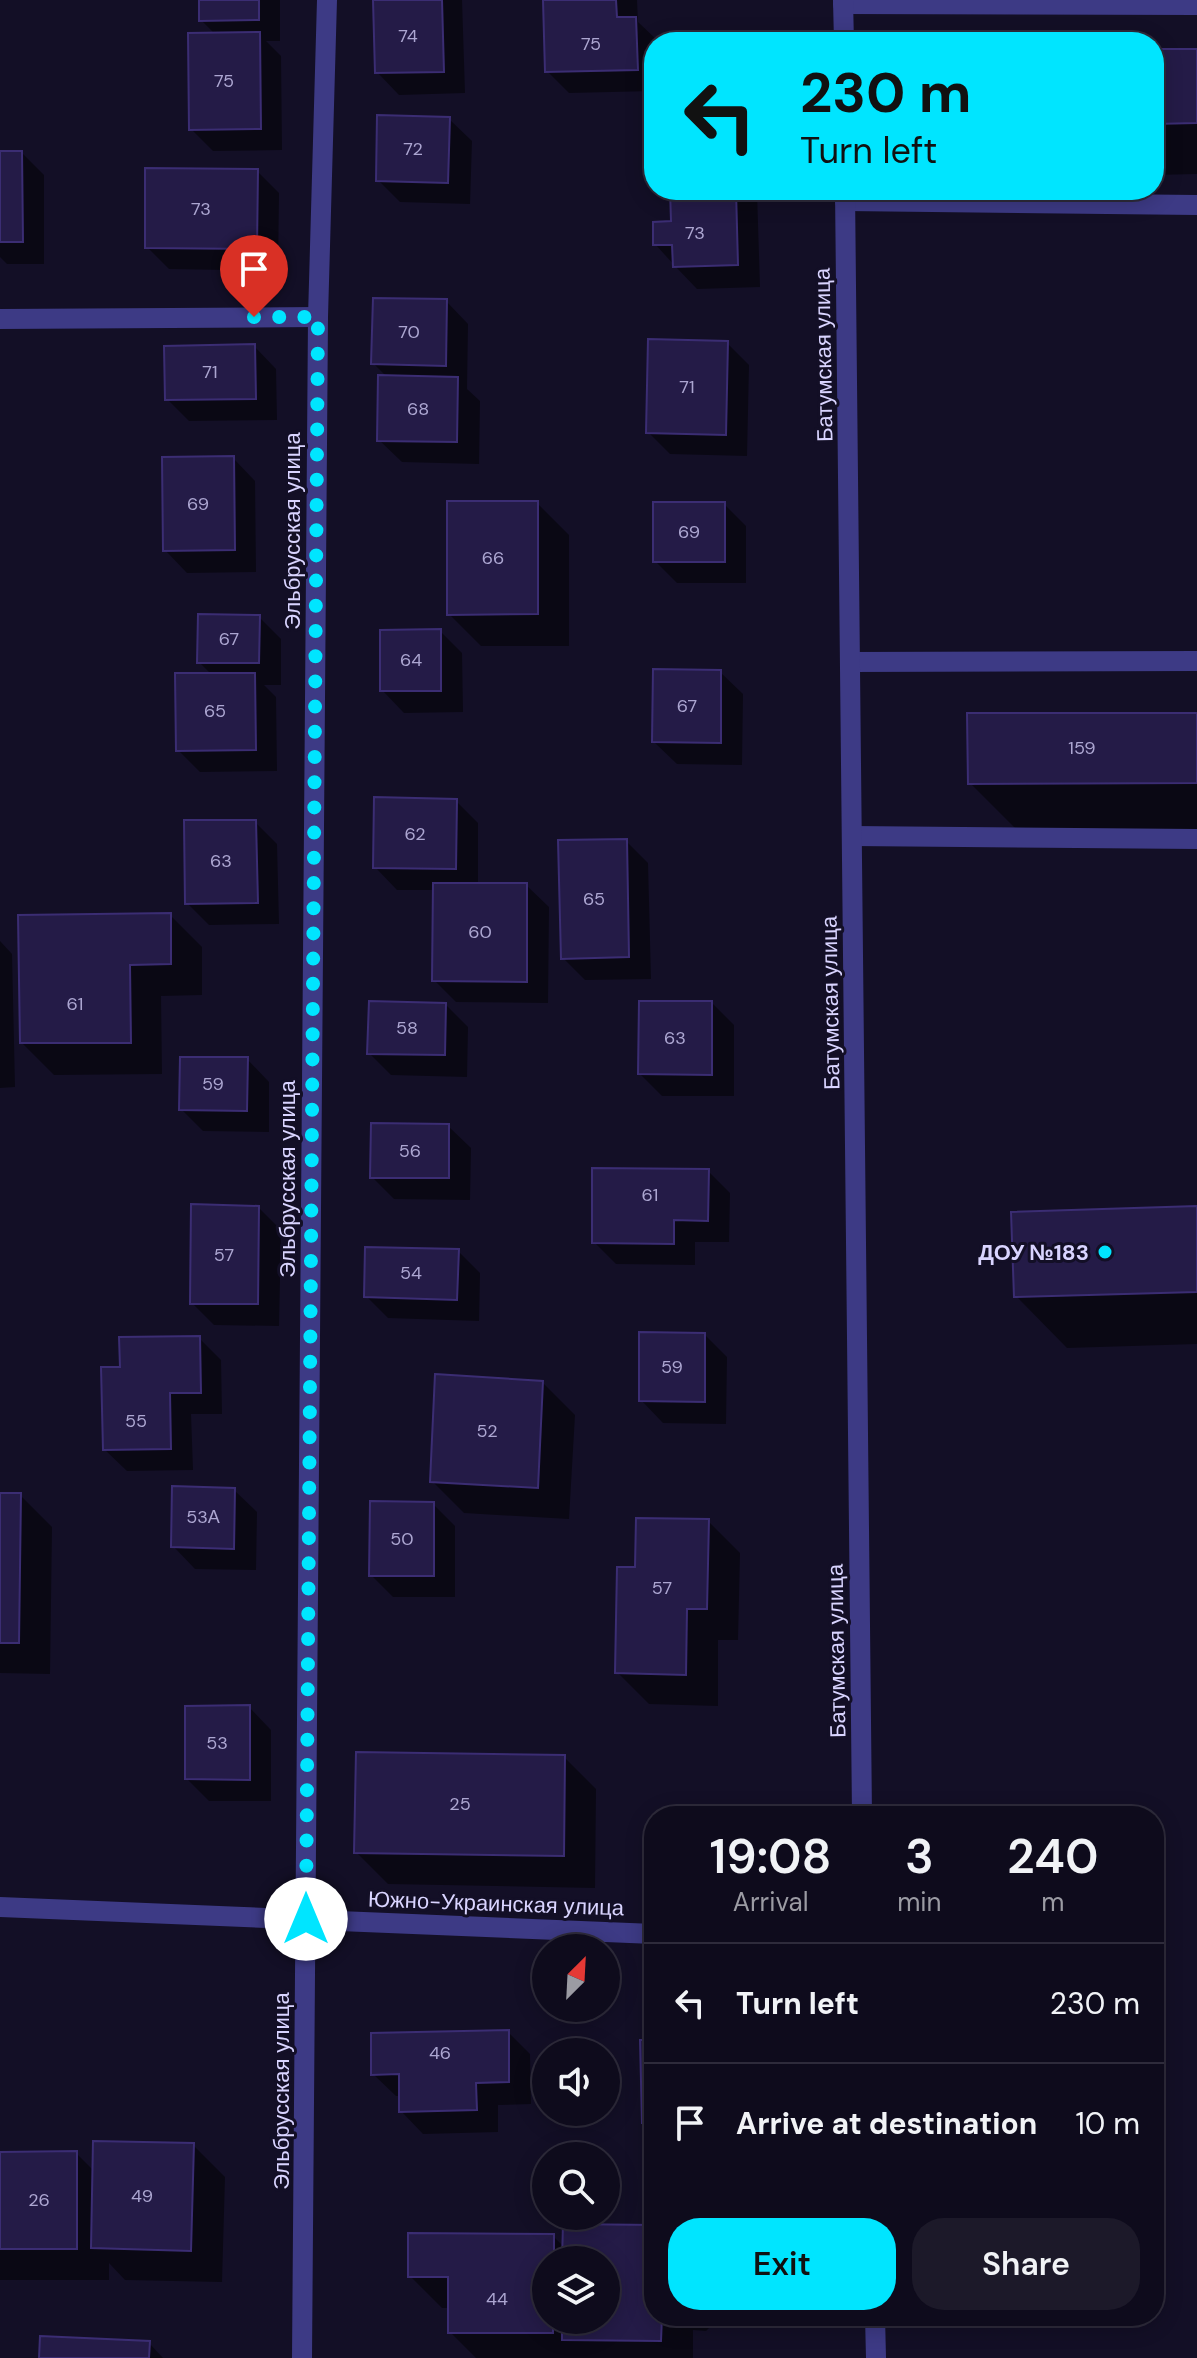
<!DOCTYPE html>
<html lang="en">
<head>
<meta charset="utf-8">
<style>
	:root { --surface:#0e0b1c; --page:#1c1929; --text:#f1f3f6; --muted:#9b9ba3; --line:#2e2b3b; --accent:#00e5ff }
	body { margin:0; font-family:"DM Sans",sans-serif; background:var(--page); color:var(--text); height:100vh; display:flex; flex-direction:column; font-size:30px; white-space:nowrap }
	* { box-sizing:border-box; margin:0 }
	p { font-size:26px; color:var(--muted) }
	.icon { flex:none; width:44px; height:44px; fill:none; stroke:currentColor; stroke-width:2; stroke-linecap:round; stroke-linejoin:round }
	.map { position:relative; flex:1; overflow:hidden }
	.sheet { position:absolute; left:644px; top:1806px; width:520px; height:520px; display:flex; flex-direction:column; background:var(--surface); border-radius:32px; box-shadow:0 4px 20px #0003,0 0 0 2px var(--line) }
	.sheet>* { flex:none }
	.guide { position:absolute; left:644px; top:32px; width:520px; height:168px; border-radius:32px; box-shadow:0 4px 20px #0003,0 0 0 2px var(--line); background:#00e5ff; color:#111; overflow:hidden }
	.needle { width:52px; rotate:24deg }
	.controls { position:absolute; left:532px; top:1934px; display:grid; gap:16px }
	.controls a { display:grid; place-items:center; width:88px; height:88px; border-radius:50%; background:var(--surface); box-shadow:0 4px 20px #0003,0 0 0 2px var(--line); font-size:40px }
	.pin { position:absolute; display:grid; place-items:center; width:68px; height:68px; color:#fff; margin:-82px -34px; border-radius:50% 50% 50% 0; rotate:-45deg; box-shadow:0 0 8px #0007 }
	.pin .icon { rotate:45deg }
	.me { position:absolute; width:88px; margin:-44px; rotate:0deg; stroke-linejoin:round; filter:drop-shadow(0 0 6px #0008) }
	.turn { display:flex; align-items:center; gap:28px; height:168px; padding:0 24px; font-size:36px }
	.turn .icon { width:104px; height:104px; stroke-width:2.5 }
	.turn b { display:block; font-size:56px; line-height:68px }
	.eta { display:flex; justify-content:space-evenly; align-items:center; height:136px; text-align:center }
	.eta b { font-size:48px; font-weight:600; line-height:56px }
	.button { display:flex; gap:16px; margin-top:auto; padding:16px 24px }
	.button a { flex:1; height:92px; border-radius:32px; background:var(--accent); color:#111; font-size:32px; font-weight:600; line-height:92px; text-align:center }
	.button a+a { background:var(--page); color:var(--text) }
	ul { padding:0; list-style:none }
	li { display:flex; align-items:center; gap:24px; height:120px; padding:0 24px; border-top:2px solid var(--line) }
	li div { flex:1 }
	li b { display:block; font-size:30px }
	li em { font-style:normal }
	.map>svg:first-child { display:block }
	.shadow { fill:#0007; fill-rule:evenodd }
	.building { fill:#241b47; stroke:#3b2d73; stroke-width:2 }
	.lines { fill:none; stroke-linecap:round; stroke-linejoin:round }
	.lane { stroke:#3d3a85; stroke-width:20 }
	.street { stroke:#3d3a85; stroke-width:20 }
	.route { stroke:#00e5ff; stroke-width:14; stroke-dasharray:0 25.2 }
	.poi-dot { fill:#00e5ff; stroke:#130f26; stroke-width:3 }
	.labels { text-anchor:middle; stroke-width:6; stroke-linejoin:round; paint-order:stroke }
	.number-label { font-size:18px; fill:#aca6d1 }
	.street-label { font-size:22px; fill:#d9d4ff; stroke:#130f26 }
	.poi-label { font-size:22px; font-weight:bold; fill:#d9d4ff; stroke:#130f26; text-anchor:end }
</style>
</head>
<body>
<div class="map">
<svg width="1197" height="2358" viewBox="0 0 1197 2358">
	<rect width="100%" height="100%" fill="#130f26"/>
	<g class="shadow">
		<path d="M201 0H280V41H266L281 56 282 150 213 151 191 129 216 35 201 20Z"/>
		<path d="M375 0H462L465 93 399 95 377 72Z"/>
		<path d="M545 0H637L638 22 658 41 654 42V91L569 93 547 71Z"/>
		<path d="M1154 51H1197V174L1154 175Z"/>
		<path d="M449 119 472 141 470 204 400 202 378 180Z"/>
		<path d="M0 153H22L44 175V264H7L0 257Z"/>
		<path d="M257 171 279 193 278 271 169 269 147 247Z"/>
		<path d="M672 190 757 192 760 287 697 289 675 266 655 244 673 223Z"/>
		<path d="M446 301 468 324 467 389 480 401 479 464 402 462 379 440 387 377 373 363Z"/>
		<path d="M727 343 749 365 747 456 670 454 648 432Z"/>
		<path d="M254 346 276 369 277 420 189 421 167 399Z"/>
		<path d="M233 458 255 481 256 572 187 573 165 550Z"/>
		<path d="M537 503 569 535V646H481L449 614Z"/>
		<path d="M724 504 746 526V583H677L655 561Z"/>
		<path d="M259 617 281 639V685H264L276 697 277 771 200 772 178 750 212 675 199 662Z"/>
		<path d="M440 631 462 653 463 712 404 713 382 690Z"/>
		<path d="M720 672 743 694 742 765 677 764 654 742Z"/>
		<path d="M1197 715V834H1021L970 783Z"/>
		<path d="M456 801 478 823V885H526L549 907 548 1003 456 1002 434 980V890H397L375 867Z"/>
		<path d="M255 822 277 844 279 924 209 925 187 903Z"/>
		<path d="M626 841 648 863 651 979 585 980 563 958Z"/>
		<path d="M170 915 202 947V995L161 996 162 1074 54 1075 22 1043Z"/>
		<path d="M0 941 12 954 15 1087 0 1088Z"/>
		<path d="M712 1003 734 1025V1096H662L640 1074Z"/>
		<path d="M446 1005 468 1027 467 1077 391 1075 369 1053Z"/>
		<path d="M247 1059 269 1082V1132L203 1131 181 1109Z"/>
		<path d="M448 1126 471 1148 470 1200 394 1199 372 1177Z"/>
		<path d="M708 1171 730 1193 729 1242H695V1265L616 1264 594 1242Z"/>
		<path d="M259 1208 281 1230 279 1326 214 1325 192 1303Z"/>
		<path d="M1197 1208V1344L1067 1348 1016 1296Z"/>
		<path d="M458 1251 480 1273 479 1321 388 1318 366 1296Z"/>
		<path d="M705 1335 727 1357 726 1424 663 1423 641 1400Z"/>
		<path d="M199 1338 221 1360 222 1414H191L193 1470 127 1471 104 1449Z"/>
		<path d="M543 1383 575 1415 569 1519 464 1513 432 1481Z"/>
		<path d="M234 1490 257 1512 256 1570 195 1569 173 1546Z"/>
		<path d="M0 1495H20L52 1527 50 1674 0 1673Z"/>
		<path d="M433 1504 455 1526V1597H393L371 1575Z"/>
		<path d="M708 1521 740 1553 738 1640H718V1706L649 1704 617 1672 637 1569Z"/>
		<path d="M249 1707 271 1730V1801H209L187 1779Z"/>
		<path d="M564 1757 596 1789 595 1888 388 1884 356 1852Z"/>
		<path d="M508 2032 530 2054 531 2104 498 2105V2132L423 2134 401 2111V2096H396L373 2074Z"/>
		<path d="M654 2042V2133L644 2122Z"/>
		<path d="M193 2145 225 2177 222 2282 125 2280 109 2263V2280H0V2154L76 2153 95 2172Z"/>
		<path d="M654 2227V2316H710L711 2326 706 2331 693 2330V2358H476L450 2332V2308H442L410 2276 553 2236 564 2247ZM546 2260H606V2320H546Z"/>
		<path d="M149 2343 163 2358H41Z"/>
	</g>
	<g class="building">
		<path d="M199 0H259V20L199 21Z"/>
		<path d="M373 0H442L444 72 375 73Z"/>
		<path d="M543 0H616L617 17H636L638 70 545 72Z"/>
		<path d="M260 32 261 129 189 130 188 33Z"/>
		<path d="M1154 49H1197V123L1154 124Z"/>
		<path d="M377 115 450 117 448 183 376 181Z"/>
		<path d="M0 151H22L23 242H0Z"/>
		<path d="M145 168 258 169 257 249 145 248Z"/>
		<path d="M670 190H736L738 265 673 267 672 245H653V222L671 221Z"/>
		<path d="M373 298 447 299 446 366 371 364Z"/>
		<path d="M648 339 728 341 726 435 646 433Z"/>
		<path d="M255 344 256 399 165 400 164 346Z"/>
		<path d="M378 375 458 377 457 442 377 441Z"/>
		<path d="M234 456 235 550 163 551 162 457Z"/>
		<path d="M447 501H538V614L447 615Z"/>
		<rect x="653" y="502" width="72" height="60"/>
		<path d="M198 614 260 615 259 663H197Z"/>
		<path d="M441 629V691H380V630Z"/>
		<path d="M653 669 721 670V743L652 742Z"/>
		<path d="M175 673H255L256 750 176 751Z"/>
		<path d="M967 713H1197V783L968 784Z"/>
		<path d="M374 797 457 799 456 869 373 868Z"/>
		<path d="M184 820H256L258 903 185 904Z"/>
		<path d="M627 839 629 957 561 959 558 840Z"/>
		<path d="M433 883H527V982L432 981Z"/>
		<path d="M171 913V964L130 965 131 1043H20L18 915Z"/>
		<path d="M369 1001 446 1003 445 1055 367 1054Z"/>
		<path d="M639 1001H712V1075L638 1074Z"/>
		<path d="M180 1057H248L247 1111 179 1110Z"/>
		<path d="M371 1123 449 1124V1178H370Z"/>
		<path d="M592 1168 709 1169 708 1221 674 1220V1244L592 1243Z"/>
		<path d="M191 1204 259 1206 258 1304H190Z"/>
		<path d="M1197 1206V1292L1014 1297 1011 1212Z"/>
		<path d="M365 1247 459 1249 457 1300 364 1297Z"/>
		<path d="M639 1332 705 1333V1402L639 1401Z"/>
		<path d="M200 1336 201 1393H170L171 1449 103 1450 101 1367H120L119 1337Z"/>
		<path d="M435 1374 543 1381 538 1488 430 1482Z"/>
		<path d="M172 1486 235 1488 234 1549 171 1547Z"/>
		<path d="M0 1493H21L19 1643H0Z"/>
		<path d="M370 1501 434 1502V1576H369Z"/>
		<path d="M636 1518 709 1519 707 1609H687L686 1675 615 1673 617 1567H635Z"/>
		<path d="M250 1705V1780L185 1779V1706Z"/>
		<path d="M356 1752 565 1755 564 1856 354 1853Z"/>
		<path d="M509 2030V2082L476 2083 477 2110 399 2112V2074L371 2075V2033Z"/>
		<path d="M640 2040H654V2123H642Z"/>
		<path d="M93 2141 194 2143 191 2251 91 2248Z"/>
		<path d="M77 2151V2249H0V2152Z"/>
		<path d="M563 2224 654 2225V2316H662L661 2341 562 2340V2320H606V2260H562Z"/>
		<path d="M408 2233 554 2234V2260H546V2320H553V2333H448V2277H408Z"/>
		<path d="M40 2336 150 2341 149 2358H39Z"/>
	</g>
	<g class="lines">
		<g class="lane">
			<path d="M843 4 1197 5"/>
			<path d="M845 201 1197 205"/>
			<path d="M850 662 1197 661"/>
			<path d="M852 836 1197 839"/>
		</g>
		<g class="street">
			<path d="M843 0 844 42"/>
			<path d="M845 190 862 1816"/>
			<path d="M0 319 318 317"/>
			<path d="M0 1907 654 1934"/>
			<path d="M875 2316 876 2358"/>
			<path d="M302 2358 318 317 327 0"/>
		</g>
	</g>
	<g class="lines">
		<path class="route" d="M254 317H318L306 1919"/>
	</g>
	<circle class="poi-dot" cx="1105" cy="1252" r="8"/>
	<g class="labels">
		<g class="number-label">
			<text x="408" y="42">74</text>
			<text x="591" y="50">75</text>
			<text x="224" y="87">75</text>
			<text x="413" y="155">72</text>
			<text x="201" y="215">73</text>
			<text x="695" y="239">73</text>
			<text x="409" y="338">70</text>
			<text x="210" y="378">71</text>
			<text x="687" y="393">71</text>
			<text x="418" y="415">68</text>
			<text x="198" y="510">69</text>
			<text x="689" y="538">69</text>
			<text x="493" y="564">66</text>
			<text x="229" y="645">67</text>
			<text x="411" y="666">64</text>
			<text x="687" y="712">67</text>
			<text x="215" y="717">65</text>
			<text x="1082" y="754">159</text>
			<text x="415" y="840">62</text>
			<text x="221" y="867">63</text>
			<text x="594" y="905">65</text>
			<text x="480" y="938">60</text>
			<text x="75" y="1010">61</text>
			<text x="407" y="1034">58</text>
			<text x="675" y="1044">63</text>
			<text x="213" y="1090">59</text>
			<text x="410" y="1157">56</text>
			<text x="650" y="1201">61</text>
			<text x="224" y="1261">57</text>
			<text x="411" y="1279">54</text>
			<text x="672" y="1373">59</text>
			<text x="136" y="1427">55</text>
			<text x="487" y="1437">52</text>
			<text x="203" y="1523">53А</text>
			<text x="402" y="1545">50</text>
			<text x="662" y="1594">57</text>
			<text x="217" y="1749">53</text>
			<text x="460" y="1810">25</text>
			<text x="440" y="2059">46</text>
			<text x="142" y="2202">49</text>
			<text x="39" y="2206">26</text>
			<text x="497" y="2305">44</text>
		</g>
		<g class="street-label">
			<text transform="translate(823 355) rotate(-91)" y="8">Батумская улица</text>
			<text transform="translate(292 531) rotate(-90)" y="8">Эльбрусская улица</text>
			<text transform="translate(830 1003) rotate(-91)" y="8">Батумская улица</text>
			<text transform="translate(287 1179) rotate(-90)" y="8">Эльбрусская улица</text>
			<text transform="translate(836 1651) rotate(-91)" y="8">Батумская улица</text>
			<text transform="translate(496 1903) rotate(2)" y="8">Южно-Украинская улица</text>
			<text transform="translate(281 2091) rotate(-90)" y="8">Эльбрусская улица</text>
		</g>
		<g class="poi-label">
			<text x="1089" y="1260">ДОУ №183</text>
		</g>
	</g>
</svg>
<div class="controls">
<a><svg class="needle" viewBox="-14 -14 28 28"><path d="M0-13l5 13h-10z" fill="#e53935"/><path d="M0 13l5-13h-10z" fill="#9b9ba3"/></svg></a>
<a><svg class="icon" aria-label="sound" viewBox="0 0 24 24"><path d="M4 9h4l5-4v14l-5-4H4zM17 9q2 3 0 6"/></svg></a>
<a><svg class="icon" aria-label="search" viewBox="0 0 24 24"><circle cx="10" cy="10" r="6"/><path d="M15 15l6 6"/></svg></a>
<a><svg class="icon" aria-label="layers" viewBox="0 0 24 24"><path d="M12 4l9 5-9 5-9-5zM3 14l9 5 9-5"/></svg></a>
</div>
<div class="pin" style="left:254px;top:317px;background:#d93025"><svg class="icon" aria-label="arrive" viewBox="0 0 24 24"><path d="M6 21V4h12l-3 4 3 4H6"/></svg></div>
<svg class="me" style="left:306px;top:1919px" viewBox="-20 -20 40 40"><circle r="19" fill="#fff"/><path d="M0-13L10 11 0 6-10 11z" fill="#00e5ff"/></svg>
<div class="guide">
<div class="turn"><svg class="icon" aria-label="left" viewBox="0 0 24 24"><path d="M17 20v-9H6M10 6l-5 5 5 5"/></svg><div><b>230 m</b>Turn left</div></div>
</div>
<section class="sheet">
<div class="eta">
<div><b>19:08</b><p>Arrival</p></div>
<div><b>3</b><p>min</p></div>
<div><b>240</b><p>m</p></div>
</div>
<ul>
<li><svg class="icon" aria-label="left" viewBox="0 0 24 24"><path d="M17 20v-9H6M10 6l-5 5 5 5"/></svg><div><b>Turn left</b></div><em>230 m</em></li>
<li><svg class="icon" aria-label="arrive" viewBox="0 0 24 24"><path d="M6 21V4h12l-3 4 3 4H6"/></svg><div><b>Arrive at destination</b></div><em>10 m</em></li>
</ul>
<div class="button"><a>Exit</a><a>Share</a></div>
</section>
</div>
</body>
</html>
